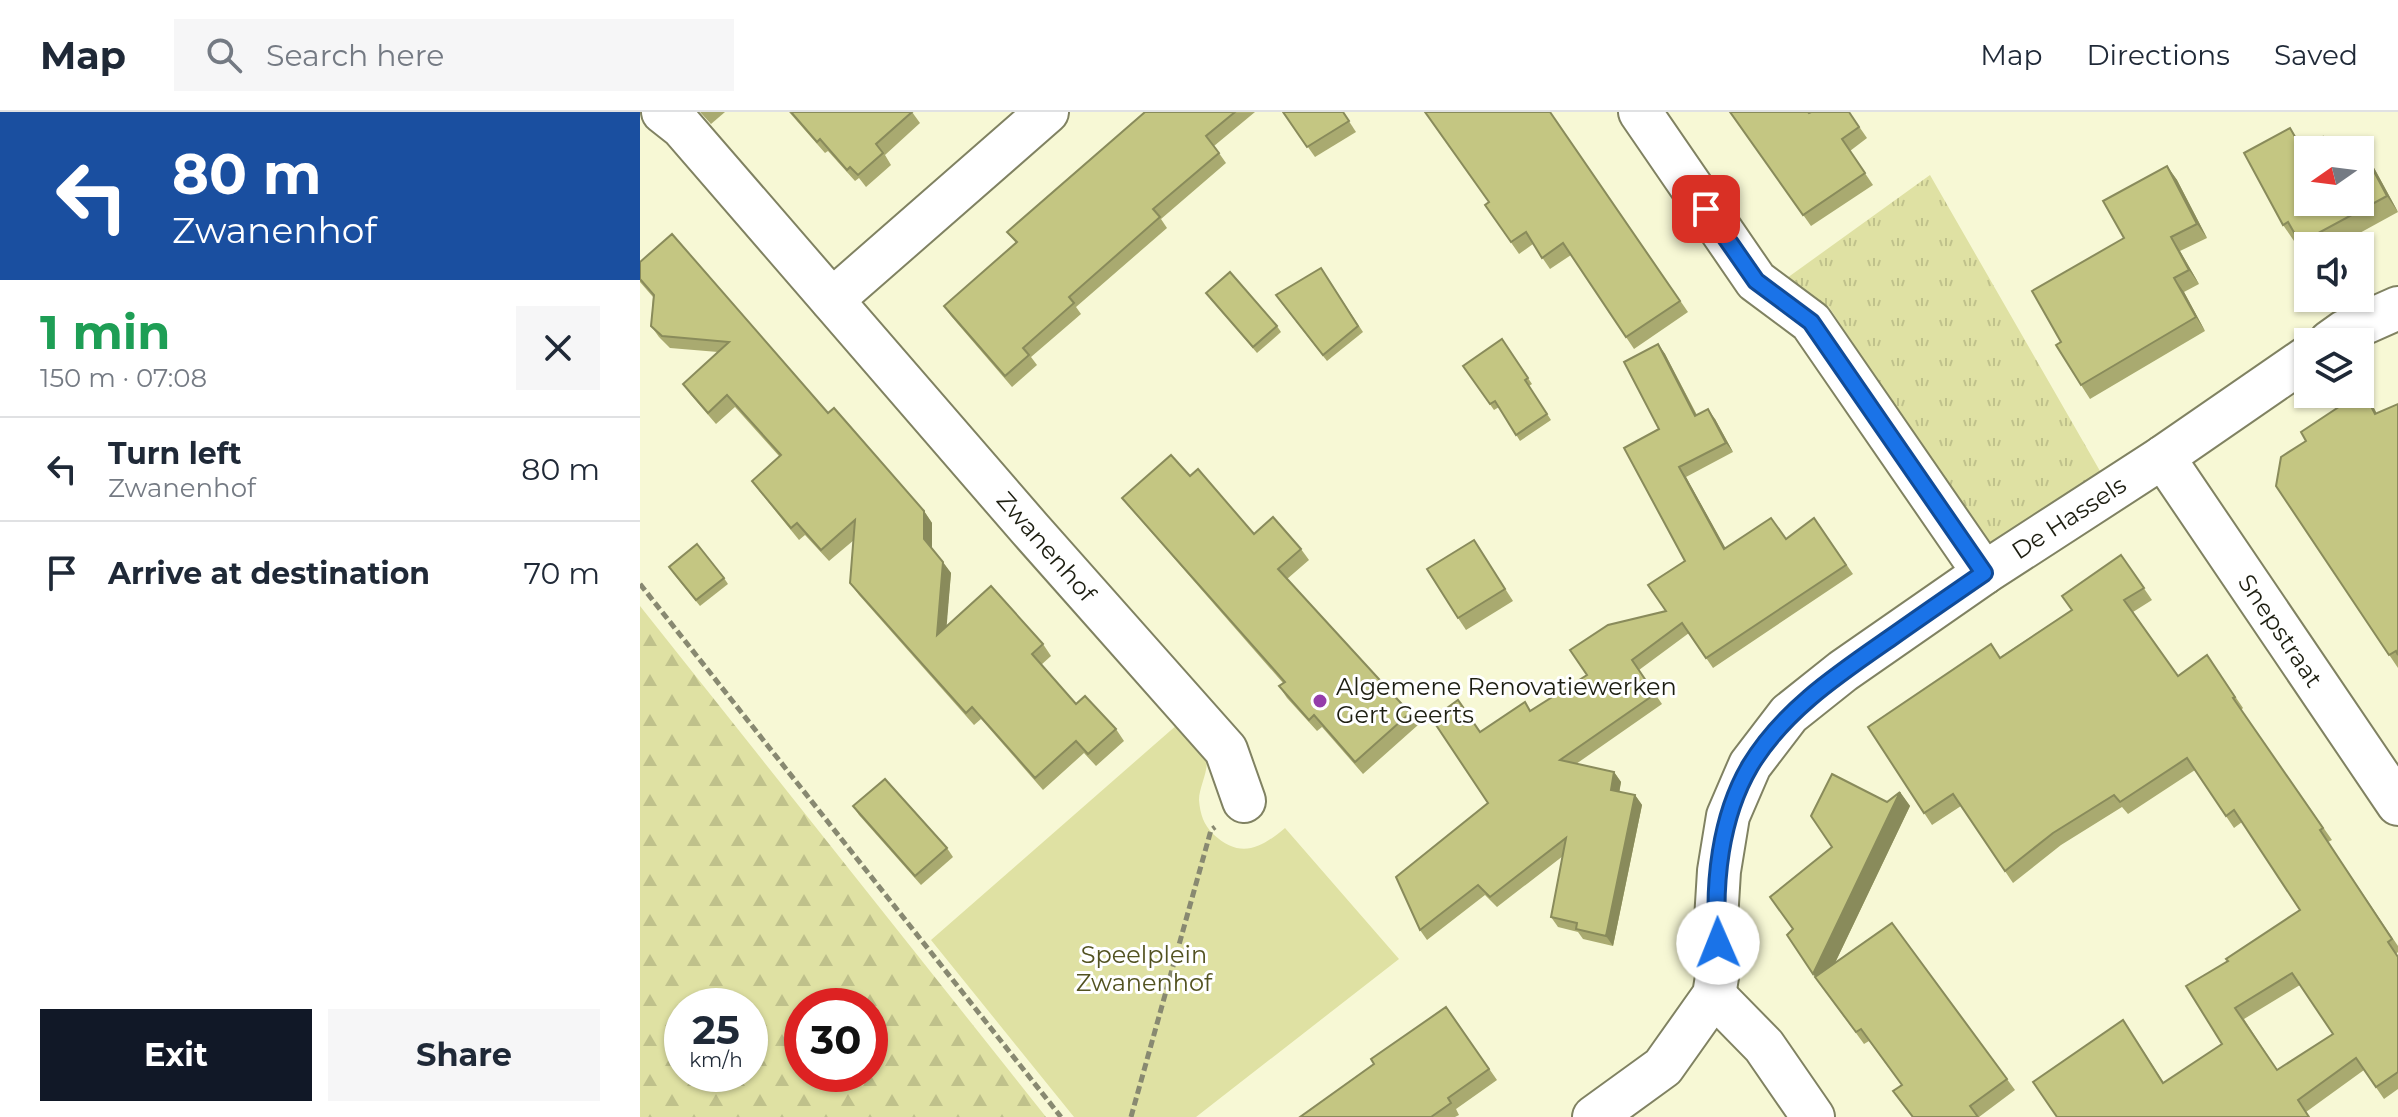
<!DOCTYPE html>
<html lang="en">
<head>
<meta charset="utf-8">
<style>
	:root { --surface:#fff; --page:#f6f6f7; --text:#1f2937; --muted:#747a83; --line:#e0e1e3; --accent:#111827 }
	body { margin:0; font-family:Montserrat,sans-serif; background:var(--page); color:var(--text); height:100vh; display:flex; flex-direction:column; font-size:30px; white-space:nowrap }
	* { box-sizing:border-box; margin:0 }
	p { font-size:26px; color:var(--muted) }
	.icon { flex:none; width:44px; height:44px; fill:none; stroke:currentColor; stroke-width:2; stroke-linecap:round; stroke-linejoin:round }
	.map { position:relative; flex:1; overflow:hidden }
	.side { display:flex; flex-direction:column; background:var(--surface); width:640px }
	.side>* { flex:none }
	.hud { background:#1a4fa0; color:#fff; overflow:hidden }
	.needle { width:52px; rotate:256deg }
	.buttons { position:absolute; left:1654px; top:24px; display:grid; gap:16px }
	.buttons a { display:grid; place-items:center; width:80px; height:80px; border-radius:0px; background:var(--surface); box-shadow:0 2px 6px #0004; font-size:40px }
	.speed { position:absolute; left:24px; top:876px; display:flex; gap:16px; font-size:40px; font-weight:700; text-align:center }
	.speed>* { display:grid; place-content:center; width:104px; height:104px; border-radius:50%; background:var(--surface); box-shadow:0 2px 6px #0004; line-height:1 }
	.speed small { font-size:20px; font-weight:400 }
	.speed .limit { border:12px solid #d22; background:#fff; color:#111 }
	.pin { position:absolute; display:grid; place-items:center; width:68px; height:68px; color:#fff; margin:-34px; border-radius:16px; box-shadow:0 4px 12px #0006 }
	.me { position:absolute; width:88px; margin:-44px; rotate:359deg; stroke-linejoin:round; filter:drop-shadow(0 0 6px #0008) }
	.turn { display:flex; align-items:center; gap:28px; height:168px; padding:0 40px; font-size:36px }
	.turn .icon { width:104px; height:104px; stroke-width:2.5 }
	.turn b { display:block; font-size:56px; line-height:68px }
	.round { display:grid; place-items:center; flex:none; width:84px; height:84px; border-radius:0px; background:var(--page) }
	.head { display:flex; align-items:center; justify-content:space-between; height:136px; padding:0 40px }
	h1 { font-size:48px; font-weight:700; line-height:60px; color:#1e9e55 }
	.action { display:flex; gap:16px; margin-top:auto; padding:16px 40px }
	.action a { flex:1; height:92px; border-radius:0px; background:var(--accent); color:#fff; font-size:32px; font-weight:700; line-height:92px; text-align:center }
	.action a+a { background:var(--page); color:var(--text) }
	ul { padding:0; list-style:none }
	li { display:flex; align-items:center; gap:24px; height:104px; padding:0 40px; border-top:2px solid var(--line) }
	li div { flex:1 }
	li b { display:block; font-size:30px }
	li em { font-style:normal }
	header { display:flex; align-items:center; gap:48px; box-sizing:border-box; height:112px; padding:0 40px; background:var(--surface); border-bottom:2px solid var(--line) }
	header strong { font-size:38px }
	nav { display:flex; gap:44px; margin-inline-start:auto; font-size:28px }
	.search { width:560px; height:72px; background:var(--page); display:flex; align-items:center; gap:20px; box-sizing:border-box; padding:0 28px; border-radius:0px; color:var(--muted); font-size:30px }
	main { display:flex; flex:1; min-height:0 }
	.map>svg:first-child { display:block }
	.grass { fill:url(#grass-tufts) }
	.forest { fill:url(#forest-firs); fill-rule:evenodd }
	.park { fill:#dfe1a3 }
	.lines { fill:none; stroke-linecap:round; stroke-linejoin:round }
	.street-casing { stroke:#808262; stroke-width:46 }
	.path { stroke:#888971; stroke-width:5; stroke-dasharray:8 4; stroke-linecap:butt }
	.street { stroke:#fff; stroke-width:42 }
	.wall { fill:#a9aa70; fill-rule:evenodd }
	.shaded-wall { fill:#898b5b }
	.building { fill:#c4c682; stroke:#898b5b; stroke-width:2; fill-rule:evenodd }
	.route-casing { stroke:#114b97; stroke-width:20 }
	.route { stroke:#1a73e8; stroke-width:14 }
	.poi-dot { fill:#953daa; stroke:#fff; stroke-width:3 }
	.labels { text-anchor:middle; stroke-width:6; stroke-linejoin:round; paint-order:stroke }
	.street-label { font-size:24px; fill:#1d1e11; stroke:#fff }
	.poi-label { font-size:24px; fill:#1d1e11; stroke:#fff; text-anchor:start }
	.park-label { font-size:24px; fill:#525220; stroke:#fff }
</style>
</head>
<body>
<header>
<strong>Map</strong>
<div class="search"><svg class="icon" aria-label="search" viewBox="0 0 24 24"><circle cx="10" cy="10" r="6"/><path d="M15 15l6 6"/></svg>Search here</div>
<nav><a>Map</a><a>Directions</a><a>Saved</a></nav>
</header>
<main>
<section class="side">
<div class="hud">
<div class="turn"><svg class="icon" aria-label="left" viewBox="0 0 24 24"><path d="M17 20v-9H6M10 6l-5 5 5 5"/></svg><div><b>80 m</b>Zwanenhof</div></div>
</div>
<div class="head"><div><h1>1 min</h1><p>150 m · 07:08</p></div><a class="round"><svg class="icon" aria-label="close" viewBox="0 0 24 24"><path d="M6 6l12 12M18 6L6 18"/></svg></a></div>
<ul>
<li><svg class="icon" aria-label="left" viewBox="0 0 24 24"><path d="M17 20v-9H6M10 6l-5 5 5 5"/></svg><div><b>Turn left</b><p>Zwanenhof</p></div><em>80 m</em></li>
<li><svg class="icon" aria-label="arrive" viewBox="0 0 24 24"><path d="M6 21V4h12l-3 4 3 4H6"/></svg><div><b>Arrive at destination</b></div><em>70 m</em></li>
</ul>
<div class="action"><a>Exit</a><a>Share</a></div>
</section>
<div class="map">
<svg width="1758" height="1005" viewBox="0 0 1758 1005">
	<defs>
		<pattern id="grass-tufts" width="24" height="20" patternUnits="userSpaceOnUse" patternTransform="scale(2)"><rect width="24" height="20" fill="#dfe1a3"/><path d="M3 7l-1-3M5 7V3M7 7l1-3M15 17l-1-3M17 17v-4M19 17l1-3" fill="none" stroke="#bfc18b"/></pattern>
		<pattern id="forest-firs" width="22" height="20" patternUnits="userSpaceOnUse" patternTransform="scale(2)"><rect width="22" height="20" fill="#dfe1a3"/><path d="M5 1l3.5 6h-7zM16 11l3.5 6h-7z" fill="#bfc18b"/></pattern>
	</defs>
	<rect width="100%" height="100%" fill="#f7f8d5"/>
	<path class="grass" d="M1290 63 1460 359 1348 435 1189 195 1147 166Z"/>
	<path class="forest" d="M0 494 406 1005H0ZM42 894H110V962H42ZM162 894H230V962H162Z"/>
	<path class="park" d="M538 612 567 645C568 662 559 675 559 688 560 702 564 713 573 722 600 747 620 737 645 716L759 847 556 1005H434L291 828Z"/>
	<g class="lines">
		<g class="street-casing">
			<g id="street">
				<path d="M23 0 42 15 390 417 586 638 604 689"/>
				<path d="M1000 0 1116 169 1171 210 1344 461"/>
				<path d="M192 188 407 0"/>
				<path d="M1690 230 1704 220 1758 196"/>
				<path d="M1523 345 1758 692"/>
				<path d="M1074 883 1124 934 1173 1005"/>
				<path d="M954 1005 1023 955 1074 883 1079 853 1076 808 1079 759 1088 704 1110 653 1149 602 1203 559 1344 461 1523 345 1668 245"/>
			</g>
		</g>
		<g class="path">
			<path d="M0 472 421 1005"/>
			<path d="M491 1005 571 718 575 715"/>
		</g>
		<use href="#street" class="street"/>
	</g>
	<g class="wall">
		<path d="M60 0H85L71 12Z"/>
		<path d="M149 0H272L280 11 245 43 251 53 226 75 219 66 215 69 188 39 185 41Z"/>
		<path d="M505 0H615L574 34 586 51 521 107 527 116 436 195 441 202 391 245 397 253 372 275 311 204 304 194 376 131 367 120Z"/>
		<path d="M643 0H703L716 20 675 45Z"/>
		<path d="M910 0 1048 200 994 237 931 143 910 157 893 132 879 142 845 93 849 90Z"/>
		<path d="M1090 0 1169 1 1209 0 1227 26 1210 39 1233 73 1171 114Z"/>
		<path d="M1661 32 1668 90 1722 37 1733 54 1758 100 1696 134H1668V143L1657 127 1654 129 1643 113Z"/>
		<path d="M1527 54 1537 68 1567 126 1540 139 1559 172 1544 180 1565 219 1450 287 1441 273 1421 230Z"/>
		<path d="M0 150 188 301 284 399 292 411V437L311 461 306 514 403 532 411 544 401 553 436 592 476 617 484 629 456 654 444 641 403 678 341 607 334 613 219 483 210 471 214 428 189 449 165 423 159 428 120 380 112 369 139 344 95 295 76 312 51 283 43 272 78 240 30 236 19 225 11 214 13 185 0 170Z"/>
		<path d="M681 156 723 220 687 249 640 189Z"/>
		<path d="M566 181 637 214 641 220 617 241Z"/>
		<path d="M862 227 892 272 889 274 911 308 880 329 859 295 854 298 823 254Z"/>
		<path d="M1018 232 1025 242 1057 303 1075 307 1093 340 1046 365 1085 436 1146 427 1174 406 1213 462 1073 556 1049 521 999 558 1022 592 936 652 974 660 981 670 979 680 995 683 1002 693 973 834 943 827 938 820 918 815 911 805 923 744 857 795 845 783 787 828 780 818 848 691 840 620 891 598 947 563 1026 499 1045 449 1019 317Z"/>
		<path d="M1732 292 1737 302 1758 292V556L1636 374Z"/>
		<path d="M482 386 614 422 661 437 669 448 647 467 770 601 778 613 723 662 682 615 677 619 647 586 639 574 643 571 491 397Z"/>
		<path d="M834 428 873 489 826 518 818 506Z"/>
		<path d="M1481 443 1512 488 1493 500 1538 564 1567 543 1603 596 1601 598 1692 728 1688 730 1758 834V840L1756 842 1758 844V977L1744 987 1724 958 1666 1000 1417 1005 1483 908 1524 971 1582 932 1588 850 1660 798 1602 710 1594 716 1555 658 1488 702 1482 695 1421 733 1373 771 1321 694 1292 713 1228 615 1360 545 1432 498ZM1660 873 1693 922 1637 958 1604 907Z"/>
		<path d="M33 461 84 466 88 472 60 494Z"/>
		<path d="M1260 680 1270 694 1195 851 1252 811 1375 978 1339 1005H1272L1253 979 1262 973 1229 929 1224 932 1184 877 1153 817 1247 690Z"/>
		<path d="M213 694 307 736 313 745 281 773 219 703Z"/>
		<path d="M806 895 857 968 816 997 819 1003 815 1005H660L734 952Z"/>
	</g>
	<g class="shaded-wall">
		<path d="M1722 37 1733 54 1758 100 1747 84Z"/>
		<path d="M1527 54 1537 68 1567 126 1557 112Z"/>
		<path d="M1531 125 1540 139 1559 172 1549 158Z"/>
		<path d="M1534 166 1544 180 1565 219 1556 205Z"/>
		<path d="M1018 232 1025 242 1062 314 1055 304Z"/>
		<path d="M1723 279 1732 292 1743 315 1735 302Z"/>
		<path d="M1068 297 1075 307 1093 340 1086 331Z"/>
		<path d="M1039 355 1046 365 1091 446 1084 437Z"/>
		<path d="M284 399 292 411V438L284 427Z"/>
		<path d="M303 450 311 461 305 534 297 523Z"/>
		<path d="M974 660 981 670 978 688 971 678Z"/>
		<path d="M1260 680 1270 694 1183 876 1173 862Z"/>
		<path d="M995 683 1002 693 973 834 966 824Z"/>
	</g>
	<g class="building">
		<path d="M151 0H272L236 32 243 41 218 63 210 55 207 58 180 27 177 30Z"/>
		<path d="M505 0H595L566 24 579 41 513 97 520 105 429 185 434 191 383 236 389 243 365 264 304 194 377 130 367 120Z"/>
		<path d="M643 0H703L709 9 667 35Z"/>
		<path d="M785 0H910L1040 189 986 225 923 131 902 146 886 120 871 130 845 93 849 90Z"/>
		<path d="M1090 0H1168L1169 1 1171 0H1209L1219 15 1202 27 1225 61 1163 103Z"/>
		<path d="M1650 16 1662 37 1683 25 1690 38H1668V90H1720V38L1722 37 1747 84 1660 131 1648 110 1643 113 1604 41Z"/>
		<path d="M1527 54 1557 112 1531 125 1549 158 1534 166 1556 205 1441 273 1416 233 1421 230 1392 179 1484 126 1463 89Z"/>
		<path d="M32 122 188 301 194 296 284 399V427L303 450 297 523 351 474 403 532 392 542 436 592 445 584 476 617 448 642 436 629 395 666 332 595 326 601 210 471 215 408 181 438 157 411 151 416 112 369 141 343 87 283 68 301 43 272 89 230 22 224 11 214 14 183 0 167V150Z"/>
		<path d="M681 156 718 214 683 243 636 183Z"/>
		<path d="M590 160 637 214 613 235 566 181Z"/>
		<path d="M862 227 888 266 885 268 907 302 876 323 855 289 850 292 823 254Z"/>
		<path d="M1018 232 1055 304 1068 297 1086 331 1039 355 1084 437 1131 406 1146 427 1174 406 1206 453 1066 546 1042 511 992 548 1015 582 920 648 974 660 971 678 995 683 966 824 936 817 937 811 911 805 926 726 850 785 838 773 780 818 756 765 848 691 792 607 818 588 840 620 885 590 890 599 947 563 930 538 968 513 1026 499 1008 473 1045 449 984 336 1019 317 984 250Z"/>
		<path d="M1723 279 1735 302 1758 292V543L1756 539 1749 543 1636 374 1641 345 1666 329 1661 320Z"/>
		<path d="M531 343 550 364 558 357 614 422 633 405 661 437 638 457 770 601 715 650 674 603 669 608 639 574 645 570 482 386Z"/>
		<path d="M834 428 865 477 818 506 787 457Z"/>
		<path d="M57 432 84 466 56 488 29 455Z"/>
		<path d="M1481 443 1504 476 1484 488 1538 564 1567 543 1595 585 1593 586 1683 716 1680 718 1752 827 1748 830 1758 845V960L1736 975 1716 946 1658 988 1669 1005H1417L1393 970 1483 908 1523 971 1582 932 1546 874 1588 849 1586 847 1660 798 1594 698 1586 704 1547 646 1480 690 1474 683 1413 721 1365 759 1313 682 1284 701 1228 615 1351 532 1360 546 1432 498 1422 484ZM1652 861 1693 922 1637 958 1595 896Z"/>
		<path d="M1192 662 1247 690 1260 680 1173 862 1147 823 1153 817 1130 785 1192 735 1171 704Z"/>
		<path d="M245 667 307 736 275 764 213 694Z"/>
		<path d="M1252 811 1367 967 1330 994 1338 1005H1273L1253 979 1262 973 1221 917 1216 920 1175 865Z"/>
		<path d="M806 895 849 957 808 986 811 991 791 1005H660L734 952 731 947Z"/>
	</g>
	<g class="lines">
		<g class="route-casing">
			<path id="route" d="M1066 97 1116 169 1171 210 1344 461C1312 483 1280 505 1249 527 1197 563 1143 599 1110 654 1080 705 1073 772 1078 831"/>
		</g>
		<use href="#route" class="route"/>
	</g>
	<circle class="poi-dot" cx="680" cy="589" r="8"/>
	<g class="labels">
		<g class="street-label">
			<text transform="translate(1429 406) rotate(-33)" y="8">De Hassels</text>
			<text transform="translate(406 435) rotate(49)" y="8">Zwanenhof</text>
			<text transform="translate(1640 519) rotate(56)" y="8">Snepstraat</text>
		</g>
		<g class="poi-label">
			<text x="696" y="583">Algemene Renovatiewerken<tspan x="696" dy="28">Gert Geerts</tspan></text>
		</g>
		<g class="park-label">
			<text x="504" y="851">Speelplein<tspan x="504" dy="28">Zwanenhof</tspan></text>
		</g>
	</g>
</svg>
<div class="buttons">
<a><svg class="needle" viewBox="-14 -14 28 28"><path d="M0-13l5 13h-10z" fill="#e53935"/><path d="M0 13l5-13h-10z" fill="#747a83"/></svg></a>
<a><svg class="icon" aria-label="sound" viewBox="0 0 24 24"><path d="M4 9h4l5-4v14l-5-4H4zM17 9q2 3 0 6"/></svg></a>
<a><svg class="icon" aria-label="layers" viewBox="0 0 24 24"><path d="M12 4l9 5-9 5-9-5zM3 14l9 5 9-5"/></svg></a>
</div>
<div class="speed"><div>25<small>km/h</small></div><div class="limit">30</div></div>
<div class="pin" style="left:1066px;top:97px;background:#d93025"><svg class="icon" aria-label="arrive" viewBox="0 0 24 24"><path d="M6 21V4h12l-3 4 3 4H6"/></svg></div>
<svg class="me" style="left:1078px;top:831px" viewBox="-20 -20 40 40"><circle r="19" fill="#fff"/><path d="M0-13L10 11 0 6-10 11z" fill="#1a73e8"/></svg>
</div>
</main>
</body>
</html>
